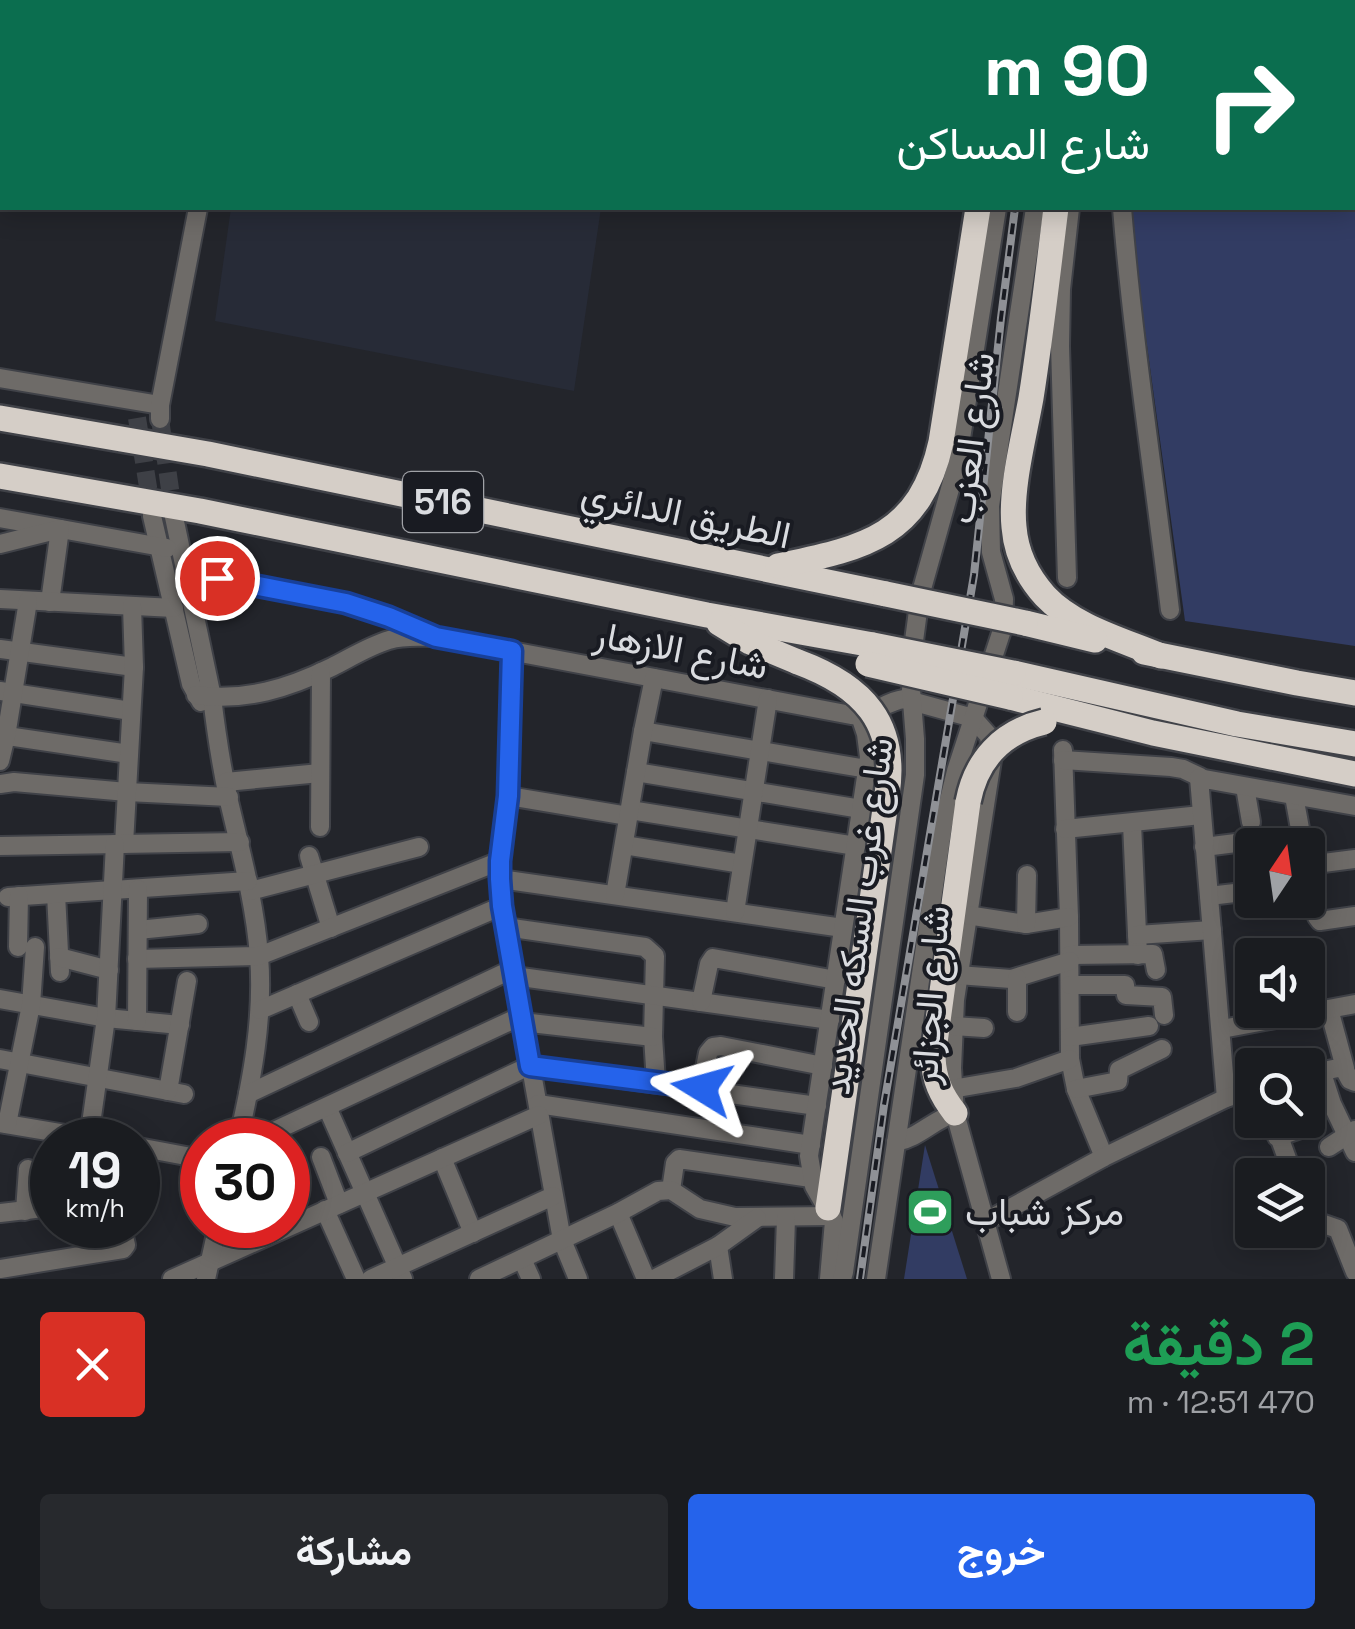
<!DOCTYPE html>
<html lang="ar">
<head>
<meta charset="utf-8">
<style>
	:root { --surface:#1a1c20; --page:#27292d; --text:#f1f3f6; --muted:#9fa1a5; --line:#383a3e; --accent:#2563eb }
	body { margin:0; font-family:"Space Grotesk",Vazirmatn,sans-serif; background:var(--page); color:var(--text); direction:rtl; height:100vh; display:flex; flex-direction:column; font-size:38px; white-space:nowrap }
	* { box-sizing:border-box; margin:0 }
	p { font-size:32px; color:var(--muted) }
	.icon { flex:none; width:55px; height:55px; fill:none; stroke:currentColor; stroke-width:2; stroke-linecap:round; stroke-linejoin:round }
	.map { position:relative; height:1279px; overflow:hidden; direction:ltr }
	.panel { display:flex; flex-direction:column; background:var(--surface); flex:1 }
	.panel>* { flex:none }
	.guide { position:absolute; left:0px; top:0px; width:1355px; height:210px; box-shadow:0 5px 25px #0003,0 0 0 2px var(--line); direction:rtl; background:#0b6e4f; color:#fff; overflow:hidden }
	.needle { width:65px; rotate:13deg }
	.tools { position:absolute; left:1235px; top:828px; display:grid; gap:20px }
	.tools a { display:grid; place-items:center; width:90px; height:90px; border-radius:10px; background:var(--surface); box-shadow:0 5px 25px #0003,0 0 0 2px var(--line); font-size:50px }
	.speed { position:absolute; left:30px; top:1118px; display:flex; gap:20px; font-size:50px; font-weight:700; text-align:center }
	.speed>* { display:grid; place-content:center; width:130px; height:130px; border-radius:50%; background:var(--surface); box-shadow:0 5px 25px #0003,0 0 0 2px var(--line); line-height:1 }
	.speed small { font-size:25px; font-weight:400 }
	.speed .limit { border:15px solid #d22; background:#fff; color:#111 }
	.pin { position:absolute; display:grid; place-items:center; width:85px; height:85px; color:#fff; margin:-42px; border:5px solid #fff; border-radius:50%; box-shadow:0 2px 10px #0007 }
	.me { position:absolute; width:110px; margin:-55px; rotate:278deg; stroke-linejoin:round; filter:drop-shadow(0 0 8px #0008) }
	.turn { display:flex; align-items:center; gap:35px; height:210px; padding:0 40px; font-size:45px }
	.turn .icon { width:130px; height:130px; stroke-width:2.5 }
	.turn b { display:block; font-size:70px; line-height:85px }
	.round { display:grid; place-items:center; flex:none; width:105px; height:105px; border-radius:10px; background:var(--page) }
	.summary { display:flex; align-items:center; justify-content:space-between; height:170px; padding:0 40px }
	h1 { font-size:60px; font-weight:700; line-height:75px; color:#1e9e55 }
	.cta { display:flex; gap:20px; margin-top:auto; padding:20px 40px }
	.cta a { flex:1; height:115px; border-radius:10px; background:var(--accent); color:#fff; font-size:40px; font-weight:700; line-height:115px; text-align:center }
	.cta a+a { background:var(--page); color:var(--text) }
	.map>svg:first-child { display:block }
	.built { fill:#272b37 }
	.green { fill:#323c63 }
	.lines { fill:none; stroke-linecap:round; stroke-linejoin:round }
	.minor-tunnel { stroke:#3e4046; stroke-width:18; stroke-dasharray:18 9; stroke-linecap:butt }
	.minor-casing { stroke:#404248; stroke-width:22 }
	.highway-casing { stroke:#404248; stroke-width:30 }
	.minor { stroke:#6e6b68; stroke-width:18 }
	.highway { stroke:#d5cec7; stroke-width:25 }
	.rail-casing { stroke:#8f9196; stroke-width:8 }
	.rail { stroke:#191b22; stroke-width:4; stroke-dasharray:11; stroke-linecap:butt }
	.highway-bridge-casing { stroke:#404248; stroke-width:30; stroke-linecap:butt }
	.highway-bridge { stroke:#d5cec7; stroke-width:25 }
	.route-casing { stroke:#184099; stroke-width:25 }
	.route { stroke:#2563eb; stroke-width:18 }
	.labels { text-anchor:middle; stroke-width:8; stroke-linejoin:round; paint-order:stroke }
	.shield { fill:#191b22; stroke:#a0a2a7; stroke-width:2.5 }
	.shield-label { font-size:35px; font-weight:bold; fill:#dadce0 }
	.street-label { font-size:38px; fill:#dadce0; stroke:#191b22 }
	.poi-label { font-size:38px; fill:#dadce0; stroke:#191b22; text-anchor:start }
</style>
</head>
<body>
<div class="map">
<svg width="1355" height="1279" viewBox="0 0 1355 1279">
	<rect width="100%" height="100%" fill="#23252b"/>
	<g class="built">
		<path d="M260 0H631V2H259Z"/>
		<path d="M231 208H601L574 391 215 321Z"/>
	</g>
	<g class="green">
		<path d="M1103 0H1355V646L1185 621 1128 208H1352V2H1103Z"/>
		<path d="M925 1145 967 1279H904Z"/>
	</g>
	<g class="lines">
		<g class="minor-tunnel">
			<path d="M137 418 152 512"/>
			<path d="M160 419 174 517"/>
		</g>
		<g class="minor-casing">
			<g id="minor">
				<path d="M21 0 30 2"/>
				<path d="M50 2V0"/>
				<path d="M227 2V0"/>
				<path d="M1030 2 1031 0"/>
				<path d="M1065 2V0"/>
				<path d="M0 178 2 179"/>
				<path d="M1122 208C1133 342 1154 476 1170 610"/>
				<path d="M0 378 160 405"/>
				<path d="M160 419V405L198 208"/>
				<path d="M152 516 191 684 201 702"/>
				<path d="M174 517 212 697C216 731 221 764 228 797 240 849 255 902 259 956 264 1017 252 1080 238 1140"/>
				<path d="M0 518 167 548"/>
				<path d="M0 544 60 529 50 602"/>
				<path d="M184 571 346 603 389 617 426 633"/>
				<path d="M1067 578 1060 346 1061 289 1070 208"/>
				<path d="M0 599 174 608"/>
				<path d="M0 649 134 667"/>
				<path d="M512 651 508 796 500 861 502 906 562 1240 578 1279"/>
				<path d="M911 663 920 596 957 464 997 208"/>
				<path d="M0 691 131 711"/>
				<path d="M196 695C245 702 289 688 332 667 350 658 369 646 389 640 404 635 420 637 436 637L851 715C875 717 882 702 904 699L973 718 989 736 992 760 955 1000 952 1068 955 1113 1001 1279"/>
				<path d="M643 731 867 769"/>
				<path d="M0 735 129 754"/>
				<path d="M1063 750 1069 917 1070 1059 1076 1089 1104 1157"/>
				<path d="M1063 760 1171 767 1183 769 1200 777"/>
				<path d="M0 761 6 736 28 601"/>
				<path d="M636 772 861 809"/>
				<path d="M226 782 320 773"/>
				<path d="M0 784 14 782 127 792 229 797"/>
				<path d="M1245 787 1251 822"/>
				<path d="M508 796 628 816"/>
				<path d="M1294 796 1303 845"/>
				<path d="M630 810 856 846"/>
				<path d="M1132 824 1138 955"/>
				<path d="M320 827 321 672"/>
				<path d="M1065 829 1201 815"/>
				<path d="M124 844 134 667 132 606"/>
				<path d="M624 845 742 864"/>
				<path d="M0 846 240 842"/>
				<path d="M1204 847 1260 840"/>
				<path d="M309 856 331 928"/>
				<path d="M1308 865 1355 859"/>
				<path d="M1308 869 1317 917 1320 921 1355 916"/>
				<path d="M500 879 843 928"/>
				<path d="M250 891 419 847"/>
				<path d="M56 894 60 972"/>
				<path d="M615 895 643 731 654 678"/>
				<path d="M1209 896 1252 891"/>
				<path d="M8 897 248 881"/>
				<path d="M1255 901 1281 900"/>
				<path d="M735 912 768 699"/>
				<path d="M967 915 1026 924 1069 917"/>
				<path d="M1026 924 1027 875"/>
				<path d="M506 927 645 947 655 956 653 1037 656 1082"/>
				<path d="M138 930 198 924"/>
				<path d="M1137 935 1212 930"/>
				<path d="M18 947 19 896"/>
				<path d="M1070 955 1153 954 1156 970"/>
				<path d="M59 957 109 970"/>
				<path d="M137 959 259 956 500 861"/>
				<path d="M958 975 1011 979 1070 961"/>
				<path d="M514 976 830 1020"/>
				<path d="M1017 978V1012"/>
				<path d="M1070 985H1125L1126 995 1162 997 1164 1015"/>
				<path d="M297 994 309 1022"/>
				<path d="M0 999 106 1018 180 1025"/>
				<path d="M701 1002 709 964 713 958 836 980"/>
				<path d="M1329 1009 1345 1068"/>
				<path d="M260 1010 502 906"/>
				<path d="M137 1021 138 889"/>
				<path d="M522 1022 653 1037"/>
				<path d="M953 1026 984 1028"/>
				<path d="M1222 1029 1355 1004"/>
				<path d="M1070 1037 1149 1026"/>
				<path d="M0 1059 184 1094"/>
				<path d="M1321 1070 1332 1104 1355 1152"/>
				<path d="M1308 1074 1343 1067 1350 1080 1355 1082"/>
				<path d="M701 1088 708 1053 713 1047 721 1046 823 1066"/>
				<path d="M952 1089 1016 1078 1070 1059"/>
				<path d="M1076 1089 1118 1081 1119 1070 1162 1049"/>
				<path d="M168 1091 187 981"/>
				<path d="M248 1094 513 969"/>
				<path d="M1226 1098 1199 778 1355 806"/>
				<path d="M538 1104 811 1145"/>
				<path d="M327 1107 403 1279"/>
				<path d="M1273 1120 1293 1175"/>
				<path d="M0 1123 101 1140"/>
				<path d="M7 1124 31 1005 35 947"/>
				<path d="M1277 1137 1303 1128"/>
				<path d="M89 1138 106 1018 115 844"/>
				<path d="M255 1140 521 1016"/>
				<path d="M896 1142C918 1138 933 1120 955 1113"/>
				<path d="M138 1147 202 1159"/>
				<path d="M1329 1147 1355 1130"/>
				<path d="M347 1153 529 1066 817 1106"/>
				<path d="M321 1157 339 1204"/>
				<path d="M442 1158 473 1233"/>
				<path d="M671 1190 675 1163 679 1159 811 1178"/>
				<path d="M1308 1207 1318 1222 1338 1229 1355 1272"/>
				<path d="M325 1210 356 1279"/>
				<path d="M25 1211 28 1169"/>
				<path d="M0 1213 52 1207"/>
				<path d="M618 1213 646 1279"/>
				<path d="M985 1222 1104 1157 1226 1098 1252 1090"/>
				<path d="M718 1246 723 1279"/>
				<path d="M522 1259 531 1279"/>
				<path d="M0 1269 123 1249 126 1245 121 1225"/>
				<path d="M172 1279 539 1115"/>
				<path d="M206 1279 218 1225"/>
				<path d="M371 1279 553 1196"/>
				<path d="M479 1279 618 1213 658 1191 671 1190 700 1209 735 1217 832 1216"/>
				<path d="M654 1279 718 1246 757 1218"/>
				<path d="M784 1279 786 1218"/>
				<path d="M829 1279 834 1221 814 1186 809 1156 869 757 866 734 860 716"/>
				<path d="M842 1279 844 1272 915 775V739L911 689"/>
				<path d="M876 1279 943 825 956 771 1003 627 1004 599 991 552 990 506 1035 208"/>
			</g>
		</g>
		<g class="highway-casing">
			<g id="highway">
				<path d="M1056 208C1048 271 1041 335 1031 398 1024 437 1010 489 1014 527 1016 553 1028 577 1045 596 1074 627 1123 640 1161 656"/>
				<path d="M0 418 208 454 886 594"/>
				<path d="M0 476 200 511 707 615 873 645"/>
				<path d="M778 566C862 548 920 538 941 442L978 208"/>
				<path d="M719 623 750 642 798 662"/>
				<path d="M1025 623 1095 640"/>
				<path d="M1144 652 1297 683 1355 693"/>
				<path d="M1013 673 1237 724 1355 744"/>
				<path d="M1010 697 1153 733 1355 774"/>
				<path d="M955 1113C941 1095 934 1080 933 1057L968 802"/>
				<path d="M828 1208 887 795"/>
			</g>
		</g>
		<use href="#minor" class="minor"/>
		<use href="#highway" class="highway"/>
		<g class="rail-casing">
			<g id="rail">
				<path d="M1047 2V0"/>
				<path d="M860 1279 884 1105 974 575 1001 318 1015 208"/>
			</g>
		</g>
		<use href="#rail" class="rail"/>
		<g class="highway-bridge-casing">
			<g id="highway-bridge">
				<path d="M886 594 1025 623"/>
				<path d="M873 645 1013 673"/>
				<path d="M798 662C863 686 898 723 887 795"/>
				<path d="M868 664 1010 697"/>
				<path d="M968 802C976 760 1002 732 1044 722"/>
			</g>
		</g>
		<use href="#highway-bridge" class="highway-bridge"/>
	</g>
	<g class="lines">
		<g class="route-casing">
			<path id="route" d="M217 578 346 603 389 617 436 637 512 651 508 796 500 861V879L502 906 530 1066 702 1088"/>
		</g>
		<use href="#route" class="route"/>
	</g>
	<defs>
		<g id="stadium-square" transform="scale(2.5)"><rect x="-9" y="-9" width="18" height="18" rx="4" fill="#2e9e5b" stroke="#191b22"/><path d="M0-5a6.5 5 0 1 0 0 10a6.5 5 0 1 0 0-10ZM-3.5-1.8h7v3.6h-7Z" fill="#fff"/></g>
	</defs>
	<g fill-rule="evenodd">
		<use href="#stadium-square" x="930" y="1212"/>
	</g>
	<g class="labels">
		<rect class="shield" x="403" y="472" width="80" height="60" rx="8"/>
		<g class="shield-label">
			<text x="443" y="514">516</text>
		</g>
		<g class="street-label">
			<text transform="translate(971 438) rotate(-83)" y="13">شارع العزب</text>
			<text transform="translate(686 514) rotate(12)" y="13">الطريق الدائري</text>
			<text transform="translate(681 650) rotate(11)" y="13">شارع الازهار</text>
			<text transform="translate(858 916) rotate(-83)" y="13">شارع غرب السكه الحديد</text>
			<text transform="translate(930 995) rotate(-86)" y="13">شارع الجزائر</text>
		</g>
		<g class="poi-label">
			<text x="965" y="1225">مركز شباب</text>
		</g>
	</g>
</svg>
<div class="tools">
<a><svg class="needle" viewBox="-14 -14 28 28"><path d="M0-13l5 13h-10z" fill="#e53935"/><path d="M0 13l5-13h-10z" fill="#9fa1a5"/></svg></a>
<a><svg class="icon" aria-label="sound" viewBox="0 0 24 24"><path d="M4 9h4l5-4v14l-5-4H4zM17 9q2 3 0 6"/></svg></a>
<a><svg class="icon" aria-label="search" viewBox="0 0 24 24"><circle cx="10" cy="10" r="6"/><path d="M15 15l6 6"/></svg></a>
<a><svg class="icon" aria-label="layers" viewBox="0 0 24 24"><path d="M12 4l9 5-9 5-9-5zM3 14l9 5 9-5"/></svg></a>
</div>
<div class="speed"><div>19<small>km/h</small></div><div class="limit">30</div></div>
<div class="pin" style="left:217px;top:578px;background:#d93025"><svg class="icon" aria-label="arrive" viewBox="0 0 24 24"><path d="M6 21V4h12l-3 4 3 4H6"/></svg></div>
<svg class="me" style="left:702px;top:1088px" viewBox="-20 -20 40 40"><path d="M0-17L14 15 0 8-14 15z" fill="#2563eb" stroke="#fff" stroke-width="4"/></svg>
<div class="guide">
<div class="turn"><svg class="icon" aria-label="right" viewBox="0 0 24 24"><path d="M7 20v-9h11M14 6l5 5-5 5"/></svg><div><b>90 m</b>شارع المساكن</div></div>
</div>
</div>
<section class="panel">
<div class="summary"><div><h1>2 دقيقة</h1><p>470 m · 12:51</p></div><a class="round" style="background:#d93025;color:#fff"><svg class="icon" aria-label="close" viewBox="0 0 24 24"><path d="M6 6l12 12M18 6L6 18"/></svg></a></div>
<div class="cta"><a>خروج</a><a>مشاركة</a></div>
</section>
</body>
</html>
